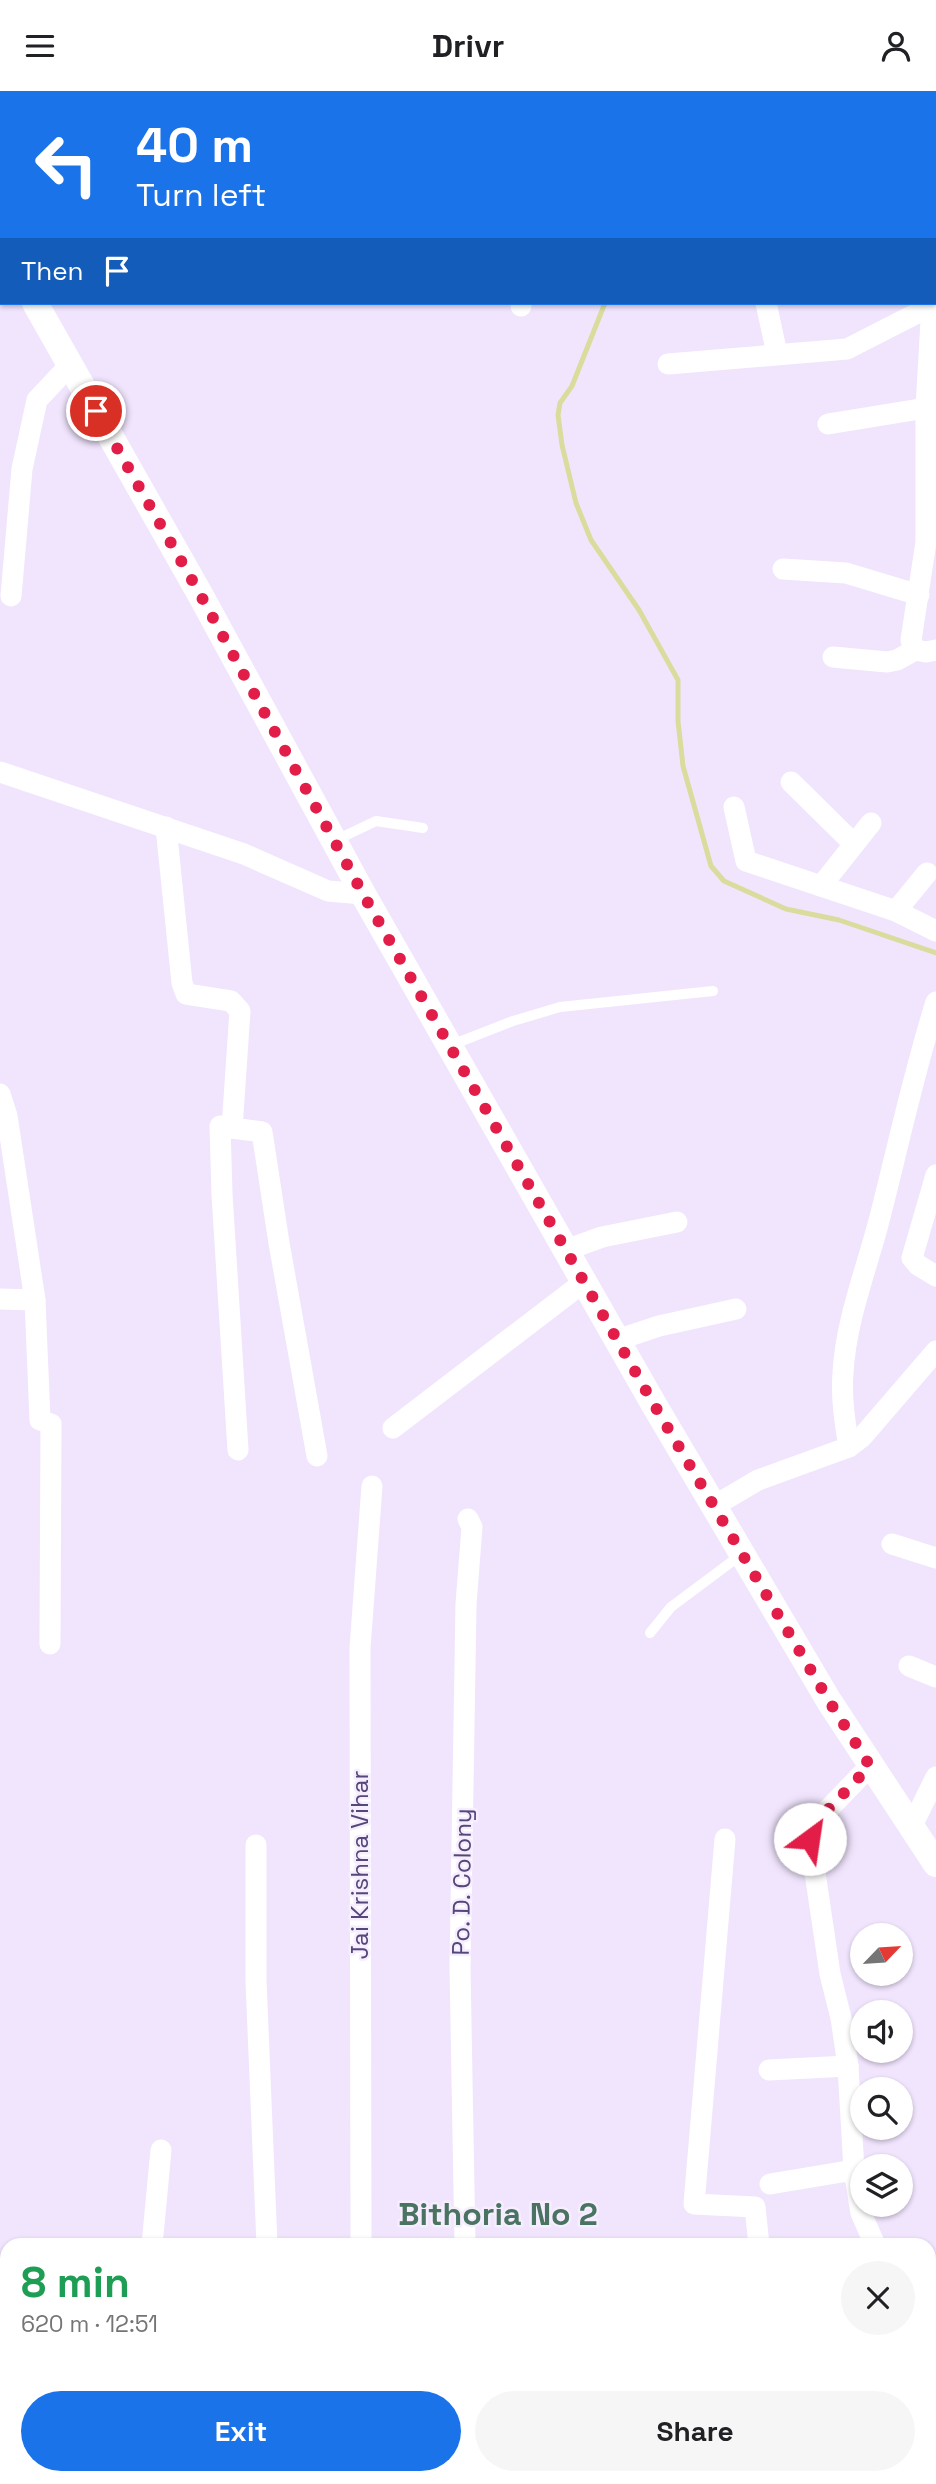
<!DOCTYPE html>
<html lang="en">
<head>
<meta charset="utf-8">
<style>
	:root { --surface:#fff; --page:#f6f6f6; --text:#202124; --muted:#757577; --accent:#1a73e8 }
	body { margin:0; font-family:"Space Grotesk",sans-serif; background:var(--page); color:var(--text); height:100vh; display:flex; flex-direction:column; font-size:26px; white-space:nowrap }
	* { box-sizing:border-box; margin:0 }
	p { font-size:23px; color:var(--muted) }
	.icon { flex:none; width:38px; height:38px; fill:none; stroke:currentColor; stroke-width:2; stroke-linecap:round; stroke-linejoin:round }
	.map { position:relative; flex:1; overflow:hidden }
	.drawer { position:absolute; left:0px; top:2147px; width:936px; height:247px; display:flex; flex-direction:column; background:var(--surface); border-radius:21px 21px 0 0; box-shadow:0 2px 5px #0004 }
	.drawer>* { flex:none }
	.hud { position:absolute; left:0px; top:0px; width:936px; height:214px; box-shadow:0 2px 5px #0004; background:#1a73e8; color:#fff; overflow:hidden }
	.needle { width:46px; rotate:65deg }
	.fabs { position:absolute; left:850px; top:1832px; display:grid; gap:14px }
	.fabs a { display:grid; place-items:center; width:63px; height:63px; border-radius:50%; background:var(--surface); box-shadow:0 2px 5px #0004; font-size:35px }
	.pin { position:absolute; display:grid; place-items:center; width:60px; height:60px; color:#fff; margin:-30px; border:4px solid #fff; border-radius:50%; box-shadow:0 2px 7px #0007 }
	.me { position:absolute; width:77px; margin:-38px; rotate:31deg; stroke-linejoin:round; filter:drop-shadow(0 0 5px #0008) }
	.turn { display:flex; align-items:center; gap:24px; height:147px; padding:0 21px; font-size:32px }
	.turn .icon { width:91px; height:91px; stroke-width:2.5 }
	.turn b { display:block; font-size:49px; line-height:60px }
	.then { display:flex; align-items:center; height:66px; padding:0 21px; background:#0003; gap:14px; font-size:26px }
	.round { display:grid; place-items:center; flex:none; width:74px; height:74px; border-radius:37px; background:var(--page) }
	.summary { display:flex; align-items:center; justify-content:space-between; height:119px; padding:0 21px }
	h1 { font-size:42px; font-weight:600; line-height:52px; color:#1e9e55 }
	.cta { display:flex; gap:14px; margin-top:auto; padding:14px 21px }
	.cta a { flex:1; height:80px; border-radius:42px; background:var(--accent); color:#fff; font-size:28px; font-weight:600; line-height:80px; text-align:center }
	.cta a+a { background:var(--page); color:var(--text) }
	header { display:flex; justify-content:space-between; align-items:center; height:91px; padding:0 21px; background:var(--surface); font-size:32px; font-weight:600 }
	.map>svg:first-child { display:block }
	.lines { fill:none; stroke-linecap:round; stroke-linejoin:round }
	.stream { stroke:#d9dc9c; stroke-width:5 }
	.service { stroke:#fff; stroke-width:10 }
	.minor { stroke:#fff; stroke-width:21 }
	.tertiary { stroke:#fff; stroke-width:26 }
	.route { stroke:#e11d48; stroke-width:12; stroke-dasharray:0 21.6 }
	.labels { text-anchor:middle; stroke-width:5; stroke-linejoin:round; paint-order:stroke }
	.street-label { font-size:24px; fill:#544779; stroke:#f6edff }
	.district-label { font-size:32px; font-weight:bold; fill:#4a7361; stroke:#f6edff }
</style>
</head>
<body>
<header><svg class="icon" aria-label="menu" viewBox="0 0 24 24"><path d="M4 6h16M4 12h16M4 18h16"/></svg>Drivr<svg class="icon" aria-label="person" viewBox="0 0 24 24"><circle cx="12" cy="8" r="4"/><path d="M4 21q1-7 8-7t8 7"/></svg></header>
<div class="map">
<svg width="936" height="2393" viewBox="0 0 936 2393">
	<rect width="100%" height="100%" fill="#f1e5fe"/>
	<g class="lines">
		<g class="stream">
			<path d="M524 0 525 2"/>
			<path d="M605 212 572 295 560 312 558 324 562 354 576 412 591 449 639 519 678 589V630L683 675 711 775 724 790 786 818 839 829 936 862"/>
		</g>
		<g class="service">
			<path d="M334 750 376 730 423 737"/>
			<path d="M449 955 513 930 560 916 713 900"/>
			<path d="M650 1542 671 1516 742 1463"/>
		</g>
		<g class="minor">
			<path d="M340 0V2"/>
			<path d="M418 0 419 2"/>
			<path d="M499 0V2"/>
			<path d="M721 0V2"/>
			<path d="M898 0V2"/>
			<path d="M298 2 311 0"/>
			<path d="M0 37H2"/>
			<path d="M934 109 936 111"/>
			<path d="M0 170 2 169"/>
			<path d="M521 212V215"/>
			<path d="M766 212 777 263"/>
			<path d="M932 212 926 317V451L911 549 915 559 926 561 936 559"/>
			<path d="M668 273 847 258 933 214"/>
			<path d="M828 333 926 317"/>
			<path d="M783 478 846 482 919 504"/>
			<path d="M11 505 22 378 37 309 70 274"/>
			<path d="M833 566 887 571 897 569 915 559"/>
			<path d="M0 681 244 763 328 800 363 803"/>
			<path d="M791 691 854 753"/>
			<path d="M734 716 746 770 896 820 936 840"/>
			<path d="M166 736 182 892 186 903 231 910 240 920 232 1037 220 1035 222 1103 238 1359"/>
			<path d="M821 795 871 732"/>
			<path d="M896 820 927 782"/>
			<path d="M0 1003 7 1025 35 1209 40 1329 51 1333 50 1553"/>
			<path d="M232 1037 262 1041 279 1152 317 1365"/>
			<path d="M936 1084 912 1167 918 1174 936 1185"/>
			<path d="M566 1159 602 1146 677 1131"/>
			<path d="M0 1208 35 1209"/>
			<path d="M617 1249 659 1235 736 1218"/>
			<path d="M393 1337 584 1191"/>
			<path d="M849 1356C845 1332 841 1307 843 1282 846 1227 868 1175 881 1122 899 1051 914 981 936 911"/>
			<path d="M714 1415 758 1389 849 1356 862 1346 936 1260"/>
			<path d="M892 1453 936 1467"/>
			<path d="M909 1575 936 1586"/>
			<path d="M870 1675 817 1730 810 1748 830 1883 841 1927 848 1975 854 2079 861 2122 875 2154"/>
			<path d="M911 1737 936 1686"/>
			<path d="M725 1748 694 2113 755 2116 759 2154"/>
			<path d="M256 1754V1890L267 2154"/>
			<path d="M769 1979 848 1975"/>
			<path d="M770 2093 854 2079"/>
			<path d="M152 2154 161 2059"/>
			<path d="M361 2154 360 1557 372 1395"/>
			<path d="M465 2154 460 1877 466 1513 472 1436 468 1428"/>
			<path d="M929 2337 936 2379"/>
			<path d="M847 2387 849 2393"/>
			<path d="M22 2393V2387"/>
			<path d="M133 2393V2387"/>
			<path d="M252 2393 253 2387"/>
			<path d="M356 2393V2387"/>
			<path d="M464 2393 465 2387"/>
			<path d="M795 2393V2387"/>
		</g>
		<g class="tertiary">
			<path d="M0 151 2 154"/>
			<path d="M35 212 201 505 363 803 653 1312 829 1610 936 1773"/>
		</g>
	</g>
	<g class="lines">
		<path class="route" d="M96 320 201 505 363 803 653 1312 829 1610 870 1675 817 1730 810 1748"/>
	</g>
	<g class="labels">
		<g class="street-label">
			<text transform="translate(360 1774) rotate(-90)" y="8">Jai Krishna Vihar</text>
			<text transform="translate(462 1791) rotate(-89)" y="8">Po. D. Colony</text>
		</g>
		<g class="district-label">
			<text x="498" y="2134">Bithoria No 2</text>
		</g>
	</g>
</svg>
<div class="fabs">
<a><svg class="needle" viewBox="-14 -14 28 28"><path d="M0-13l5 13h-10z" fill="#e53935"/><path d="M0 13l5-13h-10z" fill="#757577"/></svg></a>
<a><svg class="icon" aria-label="sound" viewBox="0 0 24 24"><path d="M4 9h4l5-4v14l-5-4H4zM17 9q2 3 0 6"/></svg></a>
<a><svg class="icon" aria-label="search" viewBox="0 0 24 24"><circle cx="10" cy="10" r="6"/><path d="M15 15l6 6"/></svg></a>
<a><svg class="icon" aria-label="layers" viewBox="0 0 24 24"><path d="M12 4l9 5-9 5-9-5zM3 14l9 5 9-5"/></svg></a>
</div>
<div class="pin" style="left:96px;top:320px;background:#d93025"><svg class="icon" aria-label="arrive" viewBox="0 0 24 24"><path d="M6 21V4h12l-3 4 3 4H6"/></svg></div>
<svg class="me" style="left:810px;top:1748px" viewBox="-20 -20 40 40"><circle r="19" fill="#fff"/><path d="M0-13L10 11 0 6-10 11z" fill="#e11d48"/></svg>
<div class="hud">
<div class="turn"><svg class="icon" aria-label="left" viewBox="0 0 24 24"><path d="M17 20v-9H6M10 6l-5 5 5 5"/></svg><div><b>40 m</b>Turn left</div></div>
<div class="then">Then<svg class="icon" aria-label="arrive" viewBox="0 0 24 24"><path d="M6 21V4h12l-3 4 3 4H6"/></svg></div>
</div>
<section class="drawer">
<div class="summary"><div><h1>8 min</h1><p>620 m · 12:51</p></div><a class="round"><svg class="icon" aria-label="close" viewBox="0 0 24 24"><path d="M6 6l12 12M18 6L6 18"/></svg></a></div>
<div class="cta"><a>Exit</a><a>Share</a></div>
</section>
</div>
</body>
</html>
